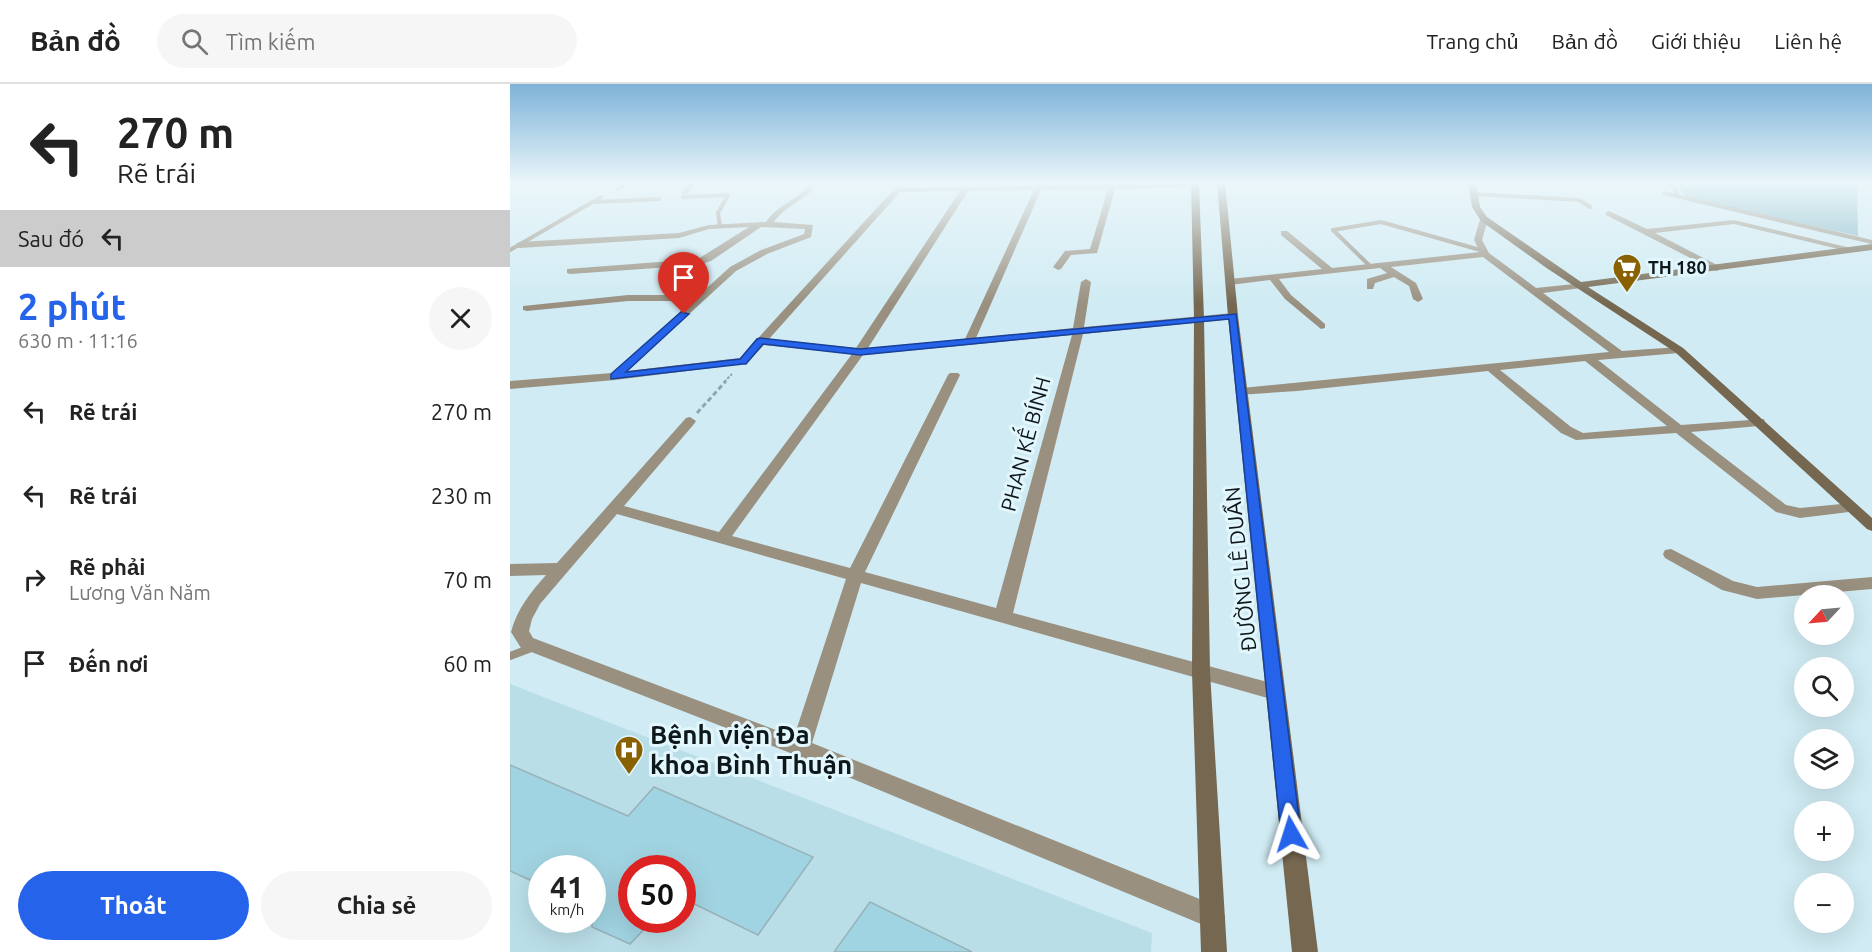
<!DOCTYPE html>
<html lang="vi">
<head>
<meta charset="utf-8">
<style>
	:root { --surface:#fff; --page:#f6f6f6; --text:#222; --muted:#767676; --line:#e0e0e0; --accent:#2563eb }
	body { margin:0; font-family:Ubuntu,sans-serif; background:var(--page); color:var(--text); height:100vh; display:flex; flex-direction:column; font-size:22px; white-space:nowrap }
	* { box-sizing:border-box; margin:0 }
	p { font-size:20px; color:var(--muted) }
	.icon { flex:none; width:33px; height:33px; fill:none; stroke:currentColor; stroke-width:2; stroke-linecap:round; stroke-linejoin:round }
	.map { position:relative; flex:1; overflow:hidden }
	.sheet { display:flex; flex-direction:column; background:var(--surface); width:510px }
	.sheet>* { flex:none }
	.top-card { background:#fff; color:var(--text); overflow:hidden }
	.needle { width:39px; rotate:244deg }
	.fabs { position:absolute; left:1284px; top:501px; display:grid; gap:12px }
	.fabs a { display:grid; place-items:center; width:60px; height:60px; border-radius:50%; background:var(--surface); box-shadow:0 6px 24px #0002; font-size:30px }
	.speed { position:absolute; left:18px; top:771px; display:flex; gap:12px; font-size:30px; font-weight:700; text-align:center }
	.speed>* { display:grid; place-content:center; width:78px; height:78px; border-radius:50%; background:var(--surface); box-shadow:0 6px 24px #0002; line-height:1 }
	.speed small { font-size:15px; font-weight:400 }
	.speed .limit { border:9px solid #d22; background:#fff; color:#111 }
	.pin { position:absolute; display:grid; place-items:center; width:51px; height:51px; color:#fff; margin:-62px -26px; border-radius:50% 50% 50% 0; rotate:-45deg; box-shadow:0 0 6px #0007 }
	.pin .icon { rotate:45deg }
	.me { position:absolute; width:66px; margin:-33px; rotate:354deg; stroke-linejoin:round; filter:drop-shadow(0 0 4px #0008) }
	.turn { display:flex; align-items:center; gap:21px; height:126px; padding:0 18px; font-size:27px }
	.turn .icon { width:78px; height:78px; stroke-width:2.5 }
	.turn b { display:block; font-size:42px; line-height:51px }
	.then { display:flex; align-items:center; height:57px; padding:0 18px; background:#0003; gap:12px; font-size:22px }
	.round { display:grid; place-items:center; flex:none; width:63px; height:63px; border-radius:32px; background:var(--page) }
	.headline { display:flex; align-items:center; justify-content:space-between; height:102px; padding:0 18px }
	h1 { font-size:36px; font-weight:700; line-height:45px; color:var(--accent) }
	.action { display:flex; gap:12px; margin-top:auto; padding:12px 18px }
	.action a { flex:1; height:69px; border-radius:36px; background:var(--accent); color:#fff; font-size:24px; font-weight:700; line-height:69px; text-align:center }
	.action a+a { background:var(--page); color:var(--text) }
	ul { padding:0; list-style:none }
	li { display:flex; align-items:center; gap:18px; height:84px; padding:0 18px }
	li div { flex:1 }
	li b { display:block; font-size:22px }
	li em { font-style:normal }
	header { display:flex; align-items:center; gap:36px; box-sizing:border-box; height:84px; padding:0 30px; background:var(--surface); border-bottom:2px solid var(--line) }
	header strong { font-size:28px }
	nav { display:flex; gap:33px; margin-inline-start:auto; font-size:21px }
	.search { width:420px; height:54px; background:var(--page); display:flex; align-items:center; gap:15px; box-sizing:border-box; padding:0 21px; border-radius:33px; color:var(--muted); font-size:22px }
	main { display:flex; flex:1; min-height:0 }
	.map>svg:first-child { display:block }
	.built { fill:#badee8; fill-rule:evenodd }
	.water { fill:#80b2c0 }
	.building { fill:#a1d4e2; stroke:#98b2b9; stroke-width:1.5 }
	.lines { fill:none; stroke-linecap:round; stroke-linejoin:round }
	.path-far1 { stroke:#91a6ac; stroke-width:2; stroke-dasharray:3 1.5; stroke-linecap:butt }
	.path { stroke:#91a6ac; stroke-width:3; stroke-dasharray:5 3; stroke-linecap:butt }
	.lane-far1 { stroke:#999080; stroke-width:4 }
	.lane { stroke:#999080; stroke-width:8 }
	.street { fill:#999080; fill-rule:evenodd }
	.secondary { fill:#756750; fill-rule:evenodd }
	.route { fill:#2563eb; stroke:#184099; stroke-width:1.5 }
	.labels { text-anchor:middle; stroke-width:6; stroke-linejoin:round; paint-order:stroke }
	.far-poi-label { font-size:18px; font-weight:bold; fill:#0e171a; stroke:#e2f7fd; text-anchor:start }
	.street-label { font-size:21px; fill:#0e171a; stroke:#e2f7fd }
	.near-poi-label { font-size:26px; font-weight:bold; fill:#0e171a; stroke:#e2f7fd; text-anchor:start }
</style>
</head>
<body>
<header>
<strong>Bản đồ</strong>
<div class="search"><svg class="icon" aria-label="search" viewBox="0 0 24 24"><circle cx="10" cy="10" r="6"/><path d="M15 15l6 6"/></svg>Tìm kiếm</div>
<nav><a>Trang chủ</a><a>Bản đồ</a><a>Giới thiệu</a><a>Liên hệ</a></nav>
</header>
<main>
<section class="sheet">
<div class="top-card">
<div class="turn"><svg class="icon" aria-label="left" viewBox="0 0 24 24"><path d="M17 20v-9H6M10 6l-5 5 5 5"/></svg><div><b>270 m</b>Rẽ trái</div></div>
<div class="then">Sau đó<svg class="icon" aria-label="left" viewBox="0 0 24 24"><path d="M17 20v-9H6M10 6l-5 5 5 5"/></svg></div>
</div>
<div class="headline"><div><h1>2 phút</h1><p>630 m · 11:16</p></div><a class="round"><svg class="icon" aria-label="close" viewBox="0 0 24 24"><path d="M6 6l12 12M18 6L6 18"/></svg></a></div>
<ul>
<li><svg class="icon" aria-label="left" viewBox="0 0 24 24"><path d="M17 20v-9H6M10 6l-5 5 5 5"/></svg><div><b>Rẽ trái</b></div><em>270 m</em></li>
<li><svg class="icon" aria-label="left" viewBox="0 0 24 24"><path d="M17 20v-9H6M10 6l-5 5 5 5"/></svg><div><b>Rẽ trái</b></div><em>230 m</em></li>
<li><svg class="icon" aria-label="right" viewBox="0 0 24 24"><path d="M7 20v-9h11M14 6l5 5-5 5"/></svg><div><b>Rẽ phải</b><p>Lương Văn Năm</p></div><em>70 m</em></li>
<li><svg class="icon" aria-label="arrive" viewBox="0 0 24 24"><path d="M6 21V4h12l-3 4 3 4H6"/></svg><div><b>Đến nơi</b></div><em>60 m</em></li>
</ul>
<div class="action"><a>Thoát</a><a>Chia sẻ</a></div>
</section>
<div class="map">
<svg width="1362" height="868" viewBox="0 0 1362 868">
	<rect width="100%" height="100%" fill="#d0ebf3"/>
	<path class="built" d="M0 600 642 849 641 868H0ZM32 784H82V836H32ZM122 784H172V836H122Z"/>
	<path class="water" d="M1166 98 1347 100 1348 152 1176 114Z"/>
	<g class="building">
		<path d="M0 681 118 732 144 703 303 773 248 851 172 814V784H122V836H143L120 860 82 843V784H31L20 796 0 787Z"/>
		<path d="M360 818 462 868H324Z"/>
	</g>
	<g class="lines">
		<path class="path-far1" d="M214 298 222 290"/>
		<path class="path" d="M187 329 216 297"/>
		<g class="lane-far1">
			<path d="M1160 98 1169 113"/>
			<path d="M1352 98 1362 102"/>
			<path d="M108 105 119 98"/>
			<path d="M1154 109 1362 158"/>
			<path d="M964 110 1069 116 1080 123"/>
			<path d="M173 113 218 111 208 129 210 142"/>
			<path d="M83 118 149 115"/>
			<path d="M0 166 91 113"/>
			<path d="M861 183 823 146 871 138 974 167"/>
		</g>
		<path class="lane" d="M0 572 24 563"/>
		<g class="street">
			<path d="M179 98H187L177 110H171Z"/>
			<path d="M301 98H309C297 116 276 121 264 138L303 141 301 153 257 170 226 187 117 287 230 274 385 104 526 101 527 98H535L533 101 684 99 688 101 684 103 605 105 587 169 561 171 551 185 548 186 543 183 555 167 580 165 598 105 531 106 466 254 563 244 571 198 576 195 581 198 574 243 723 229 728 232 723 235 573 250 503 529 765 600 772 602 775 608 772 614 765 616 351 499 302 659 712 824 715 833 712 842 703 845 283 670 11 564 1 548C7 525 21 508 36 491L0 492V480L47 479 176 334 180 333 186 337 184 340 114 422 209 448 342 270 254 261 237 279 233 280 105 296 0 305V297L102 289 182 217H118L17 227 13 226V222L118 211H189L220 183 251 166 294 150 295 145 251 143 201 177 189 181 60 190 57 189V185L188 175 239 143 199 145 169 154 9 164 5 161 9 158 169 149 199 141 256 138C268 120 290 115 301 98ZM524 106 455 255 358 264 458 107ZM450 107 346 264 259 255 390 108ZM562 251 486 524 355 488 450 291 448 289H440L438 291 340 484 222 452 353 271ZM107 430 336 495 284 653 23 554 19 547 22 535 30 520Z"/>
			<path d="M1099 127 1137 145 1224 136 1345 165 1341 168 1224 140 1145 149 1209 182V186L1206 187 1096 131 1095 129Z"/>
			<path d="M974 133 978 135 972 156 979 169 1026 204 1074 199 1076 201 1071 204 1033 209 1112 267 1169 263 1175 266 1169 269 1088 276 1171 341 1254 335 1255 338 1249 342 1181 348 1276 421 1290 424 1342 419 1349 424 1347 427 1290 434 1266 428 1166 349 1066 356 1051 349 978 287 787 307 728 311V305L732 304 1099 268 973 173 881 183 906 199 913 215 908 218 903 215 899 202 884 193 865 199 863 205H857V195L877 189 870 184 769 195 781 211 815 240V244L811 245 775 215 760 196 720 201 715 198 720 195 812 185 771 151V147H777L822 184 970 168 964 156 970 135ZM1075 277 1157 342 1073 349 1061 343 990 286Z"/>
			<path d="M1161 465 1223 497 1247 503 1362 493V505L1247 515 1212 506 1155 474 1153 470 1155 466Z"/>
		</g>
		<g class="secondary">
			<path d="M681 98H689L694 235 700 588 717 868H691L682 588 684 235Z"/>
			<path d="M707 98H715L728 232 808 868H782L718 232Z"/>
			<path d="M958 98H966L970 123 977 133 1071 198 1362 160V166L1078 203 1173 264 1362 434V447L1357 445 1165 268 1038 185 971 137 962 123Z"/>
		</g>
	</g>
	<linearGradient id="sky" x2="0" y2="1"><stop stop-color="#7eb3d8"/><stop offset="0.45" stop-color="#eaf6fa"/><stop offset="1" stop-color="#eaf6fa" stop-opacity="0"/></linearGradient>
	<rect width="1362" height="220" fill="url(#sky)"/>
	<path class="route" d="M171 228 179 230 116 288 230 275 247 255 250 254 350 265 726 230 791 750 788 757 781 760 774 757 771 750 719 235 350 271 253 260 236 280H233L101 295V290Z"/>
	<defs>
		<g id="supermarket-pin" transform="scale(1.5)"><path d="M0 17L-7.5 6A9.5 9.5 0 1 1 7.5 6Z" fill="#896100" stroke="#e2f7fd"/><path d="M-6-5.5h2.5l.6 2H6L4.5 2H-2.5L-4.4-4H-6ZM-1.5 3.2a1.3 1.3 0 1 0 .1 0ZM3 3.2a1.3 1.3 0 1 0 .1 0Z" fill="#fff"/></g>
		<g id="hospital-pin" transform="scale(1.5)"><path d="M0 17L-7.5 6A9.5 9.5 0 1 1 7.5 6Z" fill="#896100" stroke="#e2f7fd"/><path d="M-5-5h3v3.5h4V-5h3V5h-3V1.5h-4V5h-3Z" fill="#fff"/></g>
	</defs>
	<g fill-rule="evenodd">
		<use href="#supermarket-pin" x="1117" y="184"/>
		<use href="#hospital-pin" x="119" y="666"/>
	</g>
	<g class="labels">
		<g class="far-poi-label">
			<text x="1138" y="190">TH 180</text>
		</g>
		<g class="street-label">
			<text transform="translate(516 360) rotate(-75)" y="7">PHAN KẾ BÍNH</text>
			<text transform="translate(731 485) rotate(-96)" y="7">ĐƯỜNG LÊ DUẨN</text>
		</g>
		<g class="near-poi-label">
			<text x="140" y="660">Bệnh viện Đa<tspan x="140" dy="30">khoa Bình Thuận</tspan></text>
		</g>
	</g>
</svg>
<div class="fabs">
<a><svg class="needle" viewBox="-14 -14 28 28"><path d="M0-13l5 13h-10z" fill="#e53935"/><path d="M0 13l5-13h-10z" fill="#767676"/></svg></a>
<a><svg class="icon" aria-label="search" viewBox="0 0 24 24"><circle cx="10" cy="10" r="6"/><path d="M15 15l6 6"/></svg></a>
<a><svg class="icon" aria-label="layers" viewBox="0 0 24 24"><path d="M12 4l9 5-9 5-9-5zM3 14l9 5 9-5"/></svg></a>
<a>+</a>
<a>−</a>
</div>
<div class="speed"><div>41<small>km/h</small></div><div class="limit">50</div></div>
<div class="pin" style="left:174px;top:230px;background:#d93025"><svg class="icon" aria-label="arrive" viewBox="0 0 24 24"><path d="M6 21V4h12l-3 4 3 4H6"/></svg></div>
<svg class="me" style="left:781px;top:750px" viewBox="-20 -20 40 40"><path d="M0-17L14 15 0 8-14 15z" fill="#2563eb" stroke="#fff" stroke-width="4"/></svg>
</div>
</main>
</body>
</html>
